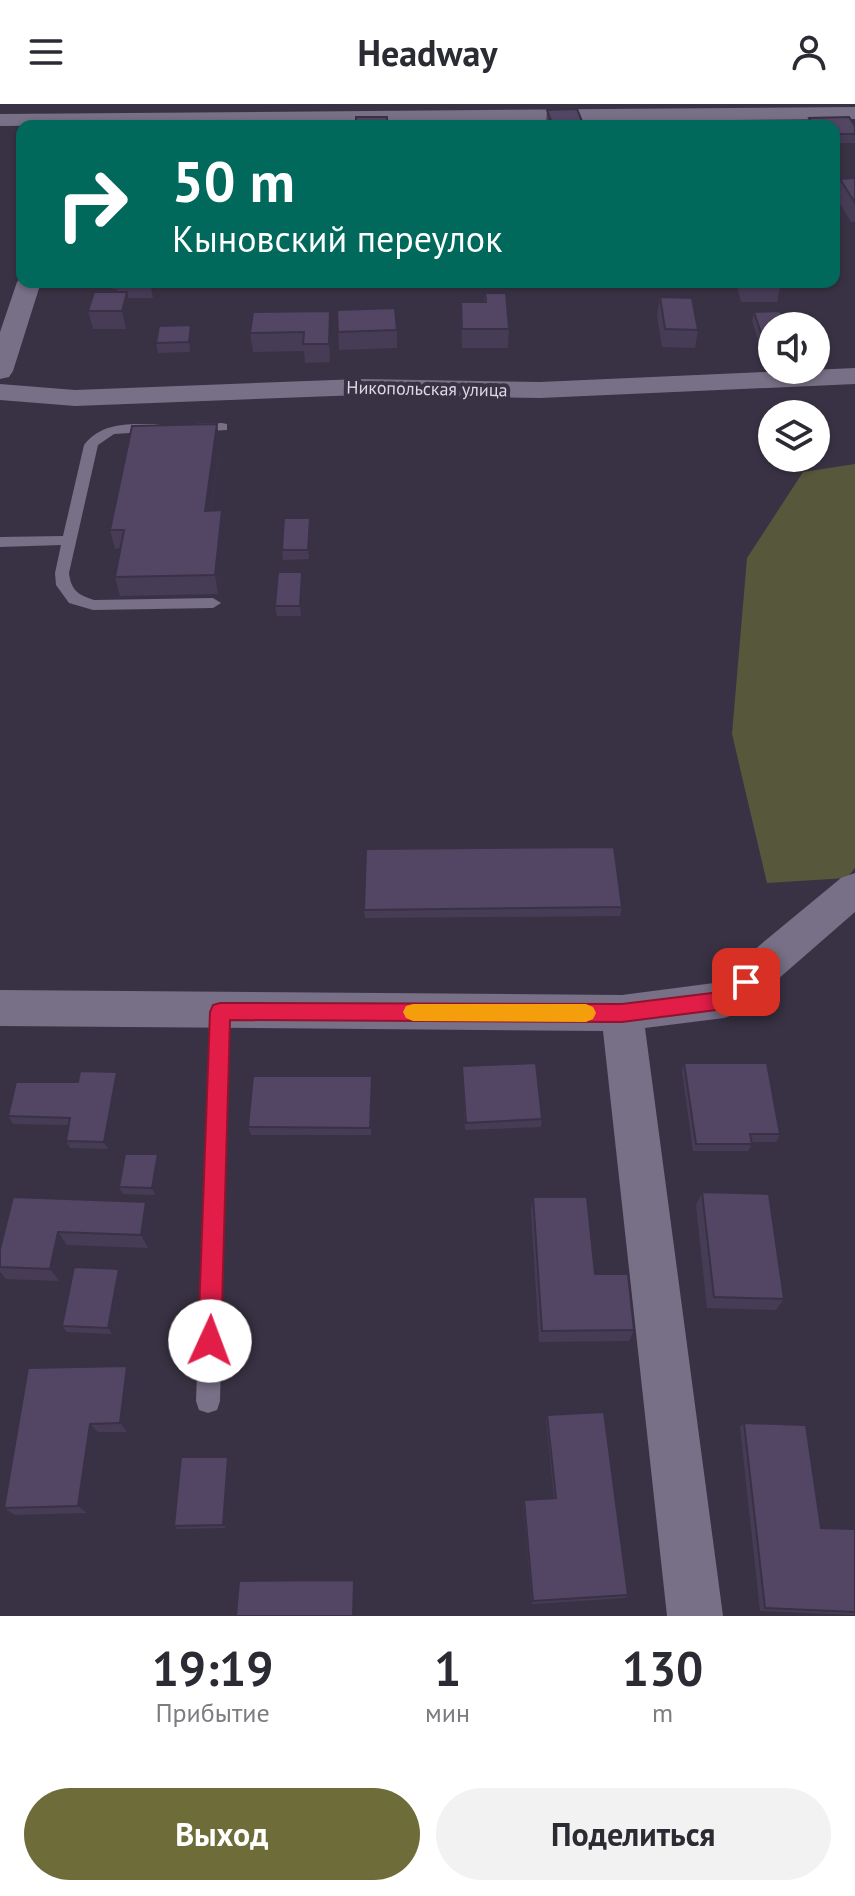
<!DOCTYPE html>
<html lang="ru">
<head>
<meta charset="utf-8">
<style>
	:root { --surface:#fff; --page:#f2f2f3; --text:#2b2b33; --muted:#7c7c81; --accent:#6e6d39 }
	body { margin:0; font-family:"PT Sans",sans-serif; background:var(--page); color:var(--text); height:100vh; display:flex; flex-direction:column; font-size:30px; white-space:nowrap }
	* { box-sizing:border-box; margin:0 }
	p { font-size:26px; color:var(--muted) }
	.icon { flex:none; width:44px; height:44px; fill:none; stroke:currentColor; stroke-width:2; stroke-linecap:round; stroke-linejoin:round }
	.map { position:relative; height:1512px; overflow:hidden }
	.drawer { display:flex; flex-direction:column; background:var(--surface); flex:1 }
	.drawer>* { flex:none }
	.hud { position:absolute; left:16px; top:16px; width:824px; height:168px; border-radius:16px; box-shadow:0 2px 6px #0004; background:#00695c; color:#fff; overflow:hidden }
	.controls { position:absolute; left:758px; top:208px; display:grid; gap:16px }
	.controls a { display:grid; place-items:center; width:72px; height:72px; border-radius:50%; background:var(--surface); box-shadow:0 2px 6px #0004; font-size:40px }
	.pin { position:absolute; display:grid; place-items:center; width:68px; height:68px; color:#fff; margin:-34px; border-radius:16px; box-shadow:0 4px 12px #0006 }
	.me { position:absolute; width:88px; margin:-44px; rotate:2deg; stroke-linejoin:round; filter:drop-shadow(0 0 6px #0008) }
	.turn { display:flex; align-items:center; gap:28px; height:168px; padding:0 24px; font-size:36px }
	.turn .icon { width:104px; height:104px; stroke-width:2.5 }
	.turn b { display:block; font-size:56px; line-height:68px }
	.eta { display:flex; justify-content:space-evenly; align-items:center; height:136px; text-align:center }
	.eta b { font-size:48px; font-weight:800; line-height:56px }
	.action { display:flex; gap:16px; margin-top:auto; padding:16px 24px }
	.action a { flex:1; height:92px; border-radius:48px; background:var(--accent); color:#fff; font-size:32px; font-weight:800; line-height:92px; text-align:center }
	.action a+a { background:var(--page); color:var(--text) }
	header { display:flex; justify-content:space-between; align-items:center; height:104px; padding:0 24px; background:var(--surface); font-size:36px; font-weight:800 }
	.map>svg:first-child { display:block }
	.green { fill:#57573c }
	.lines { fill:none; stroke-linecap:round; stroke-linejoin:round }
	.lane { fill:#787086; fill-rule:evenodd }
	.street { fill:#787086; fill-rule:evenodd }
	.wall { fill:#473c56 }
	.shaded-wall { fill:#393146 }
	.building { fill:#524664; stroke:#393146; stroke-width:2 }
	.route { fill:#e11d48; stroke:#92132f; stroke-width:2 }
	.slow { fill:#f59e0b }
	.labels { text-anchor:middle; stroke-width:8; stroke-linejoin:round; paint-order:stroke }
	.far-street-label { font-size:18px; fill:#dcd8e4; stroke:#393244 }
</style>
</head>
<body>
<header><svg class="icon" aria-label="menu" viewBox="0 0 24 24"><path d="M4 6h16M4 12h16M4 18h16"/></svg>Headway<svg class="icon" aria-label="person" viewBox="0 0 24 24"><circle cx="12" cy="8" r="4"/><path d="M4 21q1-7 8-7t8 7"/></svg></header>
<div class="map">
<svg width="855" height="1512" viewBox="0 0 855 1512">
	<rect width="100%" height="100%" fill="#393244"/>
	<path class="green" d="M855 360V764L847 774 767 779 732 630 747 454 803 368Z"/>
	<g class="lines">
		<g class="lane">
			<path d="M222 319 227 320V326L193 328 186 324 193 320Z"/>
			<path d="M155 320 160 321V327L114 330 98 341 69 469C71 486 78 491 94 496L213 494 221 499 213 504 93 506 69 499 56 481 55 469 61 441 0 443V433L63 432 84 341C102 318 128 320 155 320Z"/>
			<path d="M220 899 227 902 230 908 220 1297 217 1306 208 1309 199 1306 196 1297 210 908 213 902Z"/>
		</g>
		<g class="street">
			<path d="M855 3V15L0 22V10Z"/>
			<path d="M22 172V178H41L13 267 9 273 0 275V228L17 178Z"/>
			<path d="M855 264V280L540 294 360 291 75 302 0 296V280L75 286 360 275 540 278Z"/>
			<path d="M855 769V808L739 909 724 914 645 924 723 1512H667L603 927 0 922V886L622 891 714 879 841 774Z"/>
		</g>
	</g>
	<g class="wall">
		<path d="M547 6 584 22H546Z"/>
		<path d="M809 14 855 22V39H834V22H807Z"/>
		<path d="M855 74V118H851L835 92 840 75Z"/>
		<path d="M111 178H155L153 194H128L131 206 126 225H93L88 207 118 188 117 185H113Z"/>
		<path d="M736 178H781L777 198H741Z"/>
		<path d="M485 189 509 225 508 244H462L461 198H484Z"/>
		<path d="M660 193 698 226 695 244 662 243 657 211Z"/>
		<path d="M337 206 397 226V244L339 246Z"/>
		<path d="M754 208 772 222V245H761L752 217Z"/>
		<path d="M191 221 192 231 190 248 158 249 156 239Z"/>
		<path d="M331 226 330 258 305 259 304 247 253 248 250 229Z"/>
		<path d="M220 339 211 407 222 406 225 425 218 490 120 492 115 473 121 444 115 445 110 426Z"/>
		<path d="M310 414 309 455 283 456 282 446Z"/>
		<path d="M303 478 301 512H277L275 502Z"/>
		<path d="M622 803 620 812 365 814 364 806Z"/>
		<path d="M684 959 780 1030 776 1038H751L752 1040 748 1047H693L682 967Z"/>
		<path d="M462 962 542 1015 541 1023 465 1026Z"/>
		<path d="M117 968 120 975 108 1045 70 1044 66 1037 69 1021 13 1020 8 1012 78 978Z"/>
		<path d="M372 980 371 1031H251L248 1023Z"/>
		<path d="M158 1050 161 1057 155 1091 123 1090 119 1083Z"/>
		<path d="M702 1088 784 1195 776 1206 707 1204 696 1101Z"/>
		<path d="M13 1093 153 1111 148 1144 67 1141 59 1177 6 1175 0 1168V1145Z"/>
		<path d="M533 1093 595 1170 634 1226 629 1237 539 1238 531 1106Z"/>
		<path d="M123 1171 112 1230 67 1228 62 1222Z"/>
		<path d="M134 1272 127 1328H98L87 1409 15 1411 4 1404Z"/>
		<path d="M547 1311 628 1491 625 1494 532 1500 523 1399 524 1396 554 1394 546 1316Z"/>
		<path d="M744 1319 821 1424 855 1425V1511L760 1507 740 1323Z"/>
		<path d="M228 1353 231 1357 226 1424 177 1425 174 1422Z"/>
	</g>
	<g class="shaded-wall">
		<path d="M150 178H155L153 194Z"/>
		<path d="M127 188 131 206 126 225 122 207Z"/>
		<path d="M330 207 331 226 330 258 329 240Z"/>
		<path d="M191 221 192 231 190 248 189 238Z"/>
		<path d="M217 320 220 339 208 425 205 407Z"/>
		<path d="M222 406 225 425 218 490 215 471Z"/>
		<path d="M310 414V424L309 455 308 446Z"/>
		<path d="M302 468 303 478 301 512 300 502Z"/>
		<path d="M117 968 120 975 108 1045 104 1038Z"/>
		<path d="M158 1050 161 1057 155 1091 152 1084Z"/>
		<path d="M146 1098 153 1111 148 1144 141 1131Z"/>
		<path d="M58 1128 67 1141 59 1177 50 1165Z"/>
		<path d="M119 1165 123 1171 112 1230 108 1224Z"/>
		<path d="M127 1262 134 1272 127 1328 120 1319Z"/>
		<path d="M90 1320 98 1328 87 1409 78 1402Z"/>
		<path d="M228 1353 231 1357 226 1424 223 1421Z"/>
		<path d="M354 1476 356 1482 355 1512H353Z"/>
	</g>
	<g class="building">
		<path d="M577 5 584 22H553L547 6Z"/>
		<rect x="356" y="13" width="31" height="9"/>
		<path d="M849 13 855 22V30H834V22H813L809 14Z"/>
		<path d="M683 18H722L723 22H685Z"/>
		<path d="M855 74V99L840 75Z"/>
		<path d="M744 178H781L782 180 745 179Z"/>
		<path d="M94 188H127L122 207H88Z"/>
		<path d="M485 189H506L509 225H462L461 198H486Z"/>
		<path d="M660 193 692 194 698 226 665 225Z"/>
		<path d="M395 204 397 226 338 228 337 206Z"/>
		<path d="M330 207 329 240H303L304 228 250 229 253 208Z"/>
		<path d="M780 207 783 216H797L799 222H772V235H763L754 208Z"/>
		<path d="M191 221 189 238 156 239 159 222Z"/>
		<path d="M217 320 205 407 222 406 215 471 115 473 124 426H110L132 322Z"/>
		<path d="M284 414H310L308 446H282Z"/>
		<path d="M278 468H302L300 502H275Z"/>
		<path d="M614 743 622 803 364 806 366 745Z"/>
		<path d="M536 959 542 1015 466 1019 462 962Z"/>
		<path d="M684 959H767L780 1030H750L752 1040H696Z"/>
		<path d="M80 967 117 968 104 1038 66 1037 70 1014 8 1012 16 978H78Z"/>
		<path d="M253 972H372L370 1024 248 1023Z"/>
		<path d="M125 1050H158L152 1084 119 1083Z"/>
		<path d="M702 1088 769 1090 784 1195 714 1193Z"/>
		<path d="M13 1093 146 1098 141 1131 58 1128 50 1165 0 1163V1145Z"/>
		<path d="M533 1093H587L595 1170H628L634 1226 542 1227Z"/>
		<path d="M74 1163 119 1165 108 1224 62 1222Z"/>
		<path d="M127 1262 120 1319 90 1320 78 1402 4 1404 28 1264Z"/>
		<path d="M604 1308 628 1491 533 1497 524 1396 556 1394 547 1311Z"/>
		<path d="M744 1319 806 1321 821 1424 855 1425V1508L765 1504Z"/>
		<path d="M181 1353H228L223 1421 174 1422Z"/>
		<path d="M354 1476 353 1512H236L239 1477Z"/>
	</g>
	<path class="route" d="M746 869 753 872 756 878 753 884 724 905 622 918 230 916 221 1237 218 1245 210 1249 201 1245 198 1237 210 908 213 901 220 899 622 900 720 888Z"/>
	<path class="slow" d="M413 900H586L593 903 596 909 593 915 586 918 413 917 406 914 403 908 406 902Z"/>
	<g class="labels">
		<g class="far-street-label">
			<text transform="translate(427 285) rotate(1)" y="6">Никопольская улица</text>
		</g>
	</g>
</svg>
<div class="controls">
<a><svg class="icon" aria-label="sound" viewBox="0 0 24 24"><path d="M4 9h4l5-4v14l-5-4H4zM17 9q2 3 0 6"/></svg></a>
<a><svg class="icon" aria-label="layers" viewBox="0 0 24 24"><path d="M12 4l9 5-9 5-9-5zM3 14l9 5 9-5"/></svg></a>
</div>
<div class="pin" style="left:746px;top:878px;background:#d93025"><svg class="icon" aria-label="arrive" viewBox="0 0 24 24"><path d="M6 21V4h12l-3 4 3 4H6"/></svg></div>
<svg class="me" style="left:210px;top:1237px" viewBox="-20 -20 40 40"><circle r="19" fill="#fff"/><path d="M0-13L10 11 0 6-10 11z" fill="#e11d48"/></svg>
<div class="hud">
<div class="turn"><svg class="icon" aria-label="right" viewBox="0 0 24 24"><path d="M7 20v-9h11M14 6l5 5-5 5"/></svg><div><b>50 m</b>Кыновский переулок</div></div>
</div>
</div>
<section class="drawer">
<div class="eta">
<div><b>19:19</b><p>Прибытие</p></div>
<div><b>1</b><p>мин</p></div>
<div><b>130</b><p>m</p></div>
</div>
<div class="action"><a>Выход</a><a>Поделиться</a></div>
</section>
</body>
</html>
